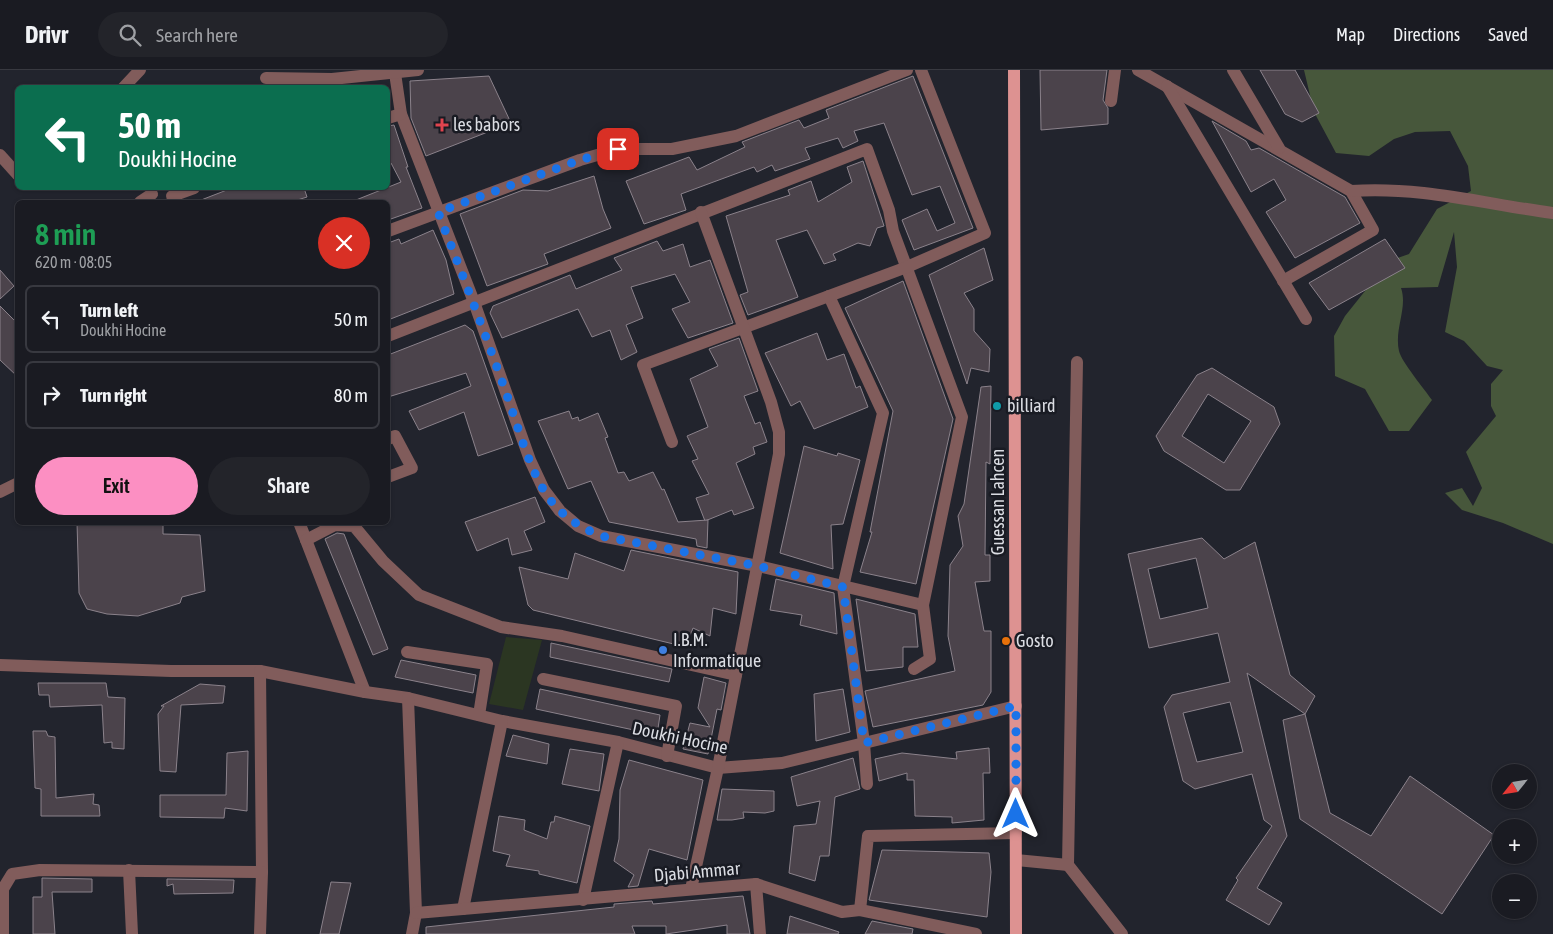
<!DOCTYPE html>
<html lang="en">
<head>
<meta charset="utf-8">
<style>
	:root { --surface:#1a1b22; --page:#23242a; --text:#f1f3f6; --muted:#9fa1a5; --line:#383940; --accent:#fc8fc2 }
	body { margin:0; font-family:"Asap Condensed",sans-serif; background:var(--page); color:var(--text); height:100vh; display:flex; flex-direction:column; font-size:19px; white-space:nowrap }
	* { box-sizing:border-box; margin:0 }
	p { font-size:16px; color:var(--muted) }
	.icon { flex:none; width:28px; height:28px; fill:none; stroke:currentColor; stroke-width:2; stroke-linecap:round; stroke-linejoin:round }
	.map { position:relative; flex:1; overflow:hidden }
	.sheet { position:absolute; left:15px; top:130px; width:375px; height:325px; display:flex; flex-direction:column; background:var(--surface); border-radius:8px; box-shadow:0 1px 4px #0004,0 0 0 1px var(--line) }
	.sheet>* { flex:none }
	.hud { position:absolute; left:15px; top:15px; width:375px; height:105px; border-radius:8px; box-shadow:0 1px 4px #0004,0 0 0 1px var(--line); background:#0b6e4f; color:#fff; overflow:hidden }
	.needle { width:32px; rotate:240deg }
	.buttons { position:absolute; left:1492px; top:694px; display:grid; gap:10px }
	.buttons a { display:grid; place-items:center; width:45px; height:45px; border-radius:50%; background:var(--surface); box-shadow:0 1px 4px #0004,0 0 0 1px var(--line); font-size:25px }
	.pin { position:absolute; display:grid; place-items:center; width:42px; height:42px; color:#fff; margin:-21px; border-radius:10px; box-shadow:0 2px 8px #0006 }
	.me { position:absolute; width:55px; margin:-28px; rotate:0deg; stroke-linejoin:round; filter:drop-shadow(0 0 4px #0008) }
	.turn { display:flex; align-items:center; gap:18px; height:105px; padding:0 20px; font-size:22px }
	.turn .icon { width:65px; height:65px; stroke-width:2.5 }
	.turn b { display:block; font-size:35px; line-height:42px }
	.round { display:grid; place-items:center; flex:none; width:52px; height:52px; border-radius:26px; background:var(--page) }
	.headline { display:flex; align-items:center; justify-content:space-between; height:85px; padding:0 20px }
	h1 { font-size:30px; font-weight:600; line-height:38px; color:#1e9e55 }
	.action { display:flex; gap:10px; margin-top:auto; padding:10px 20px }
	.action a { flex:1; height:58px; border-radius:30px; background:var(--accent); color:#111; font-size:20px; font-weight:600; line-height:58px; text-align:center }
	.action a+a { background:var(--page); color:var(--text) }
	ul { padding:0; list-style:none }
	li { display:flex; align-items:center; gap:15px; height:68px; margin:0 10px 8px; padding:0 10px; border:2px solid var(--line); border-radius:8px }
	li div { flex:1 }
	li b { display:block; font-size:19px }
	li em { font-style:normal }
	header { display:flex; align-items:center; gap:30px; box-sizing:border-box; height:70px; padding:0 25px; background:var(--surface); border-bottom:1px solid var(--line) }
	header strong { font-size:24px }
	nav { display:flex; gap:28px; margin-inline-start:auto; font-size:18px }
	.search { width:350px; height:45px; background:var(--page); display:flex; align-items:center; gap:12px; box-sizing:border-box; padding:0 18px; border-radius:28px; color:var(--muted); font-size:19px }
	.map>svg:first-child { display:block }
	.green { fill:#2b3622 }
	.forest { fill:#47573b }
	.building { fill:#4b434b; stroke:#8b828b; fill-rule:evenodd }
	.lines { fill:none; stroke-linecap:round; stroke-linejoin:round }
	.minor { stroke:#815c5b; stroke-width:12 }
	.major { stroke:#dd9291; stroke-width:12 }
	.route { stroke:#1a73e8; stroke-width:9; stroke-dasharray:0 16.2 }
	.health-dot { fill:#e0444e; stroke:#191b23; stroke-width:2 }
	.culture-dot { fill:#0f9aa8; stroke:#191b23; stroke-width:2 }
	.food-dot { fill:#e8710a; stroke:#191b23; stroke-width:2 }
	.shop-dot { fill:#3f7fe0; stroke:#191b23; stroke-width:2 }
	.labels { text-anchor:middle; stroke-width:5; stroke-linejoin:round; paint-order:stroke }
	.poi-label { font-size:18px; fill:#dbdde3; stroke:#191b23; text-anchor:start }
	.street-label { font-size:18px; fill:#dbdde3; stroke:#191b23 }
</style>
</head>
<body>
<header>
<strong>Drivr</strong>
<div class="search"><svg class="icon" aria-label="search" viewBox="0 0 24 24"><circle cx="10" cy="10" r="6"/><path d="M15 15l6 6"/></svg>Search here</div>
<nav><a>Map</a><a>Directions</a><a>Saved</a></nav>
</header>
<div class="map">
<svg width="1553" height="864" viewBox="0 0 1553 864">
	<rect width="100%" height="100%" fill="#22242d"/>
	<path class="green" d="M506 567 542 570 523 640 489 634Z"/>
	<path class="forest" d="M1304 0H1553V474L1503 453 1462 440 1445 423 1462 418 1473 436 1482 418 1466 382 1496 346 1491 336V314L1503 300 1487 296 1464 271 1445 262 1457 197 1454 162 1438 217 1401 218C1408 238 1394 259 1399 281 1401 291 1425 320 1432 330L1409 361H1389L1365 319 1335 306 1334 266 1345 246 1389 191 1409 184 1437 139 1471 121 1468 96 1450 61 1415 62 1394 69 1369 86 1336 83 1314 42Z"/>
	<g class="building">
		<path d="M1040 0H1107L1103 30 1108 38V54L1041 60Z"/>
		<path d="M1260 0H1295L1319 43 1302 52 1285 44Z"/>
		<path d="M489 6 511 53 426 86 411 48 410 11Z"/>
		<path d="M913 6 973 158 914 180 902 150 927 139 937 161 955 153 940 116 912 125 884 53 854 61 858 71 843 78 838 68 805 78 810 89 775 101 772 95 757 102 754 97 681 124 686 140 644 154 626 111 689 87 697 100 745 77 742 72 799 50 804 58 829 48 826 40Z"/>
		<path d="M1212 51 1246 71 1251 80 1259 78 1345 127 1360 153 1295 188 1266 142 1286 130 1274 109 1251 122Z"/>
		<path d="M394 55 408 97H406L422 138 388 150V132H351L401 112 391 93 388 94V56Z"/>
		<path d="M863 91 884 156 877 158 870 176 858 173 833 184 836 190 824 194 807 160 776 170 798 227 748 245 740 225 748 222 726 146 790 125 788 120 811 111 818 132 852 112 847 97Z"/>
		<path d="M594 106 603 139 611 158 544 184 548 194 487 216 460 144 523 120 548 121Z"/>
		<path d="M232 118H304L307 127 291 132H196Z"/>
		<path d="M433 160 446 190 454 224 388 250V173L399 169 401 174Z"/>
		<path d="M1385 169 1405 198 1329 240 1309 213Z"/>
		<path d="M657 171 663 181 683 174 690 197 710 190 733 253 688 268 672 239 690 232 675 204 631 217 643 248 626 255 637 282 621 290 610 260 592 267 578 239 502 268 490 243 493 236 570 205 576 219 622 200 614 188Z"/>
		<path d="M984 178 993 210 964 223 974 239V261L990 279 989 302 971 298 967 314 929 205Z"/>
		<path d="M0 200 14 216 0 229Z"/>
		<path d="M903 211 953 349 916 514 860 502 872 462H870L893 341 845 238Z"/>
		<path d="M0 236 18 254V307L0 290Z"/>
		<path d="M465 255 473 261 513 374 478 386 464 342 419 360 409 341 471 316 466 303 388 327V285Z"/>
		<path d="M817 263 827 290 844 284 856 318 860 316 868 337 814 359 800 331 791 336 765 283Z"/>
		<path d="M739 268 758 321 744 326 755 354 760 352 767 372 753 377 755 384 736 393 754 438 734 445 732 440 705 451 696 428 709 424 692 391 698 389 687 366 708 357 690 309 718 296 709 279Z"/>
		<path d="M1212 298 1274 337 1280 354 1240 420H1226L1164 381 1156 366 1197 305ZM1208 324 1251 351 1224 393 1182 366Z"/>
		<path d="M991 316 990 394 986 392 985 485H990V511L975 512 984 561H991V622L983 635 873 657 865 621 955 601 948 566 950 495 963 476 958 446 964 434 981 317Z"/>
		<path d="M569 341 572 349 578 347 579 351 598 343 608 367 605 368 618 403 624 402 629 411 653 402 662 420 664 419 678 452 708 450 707 478 697 476 696 469 609 452 591 411 568 419 538 351Z"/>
		<path d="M804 376 837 386 838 383 860 390 843 454 831 455 833 499 780 483Z"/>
		<path d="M535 427 545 452 524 461 532 480 512 485 508 468 477 481 465 452Z"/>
		<path d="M77 452H163V464L200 465 205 521 182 527 180 533 138 546 107 544 87 539 79 523Z"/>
		<path d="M337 463 344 464 388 579 373 585 325 469Z"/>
		<path d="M1202 468 1224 489 1255 472 1290 605 1315 626 1305 644 1247 603 1287 766 1257 818 1282 833 1269 855 1226 830 1238 810 1236 808 1272 756 1264 750 1252 704 1195 719 1183 711 1164 637 1172 625 1230 612 1218 563 1149 578 1128 484ZM1196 488 1208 538 1160 549 1148 499ZM1230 632 1243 682 1197 692 1183 643Z"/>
		<path d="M631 480 738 502 736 544 713 538 710 566 693 558 686 577 533 540 528 535 519 497 568 509 575 483 624 501Z"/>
		<path d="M776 509 834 523 837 564 800 555 802 545 770 540Z"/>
		<path d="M856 529 915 544 918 577H903V597L866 601Z"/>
		<path d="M551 573 672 599 669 612 550 587Z"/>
		<path d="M401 590 476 605 473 623 395 607Z"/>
		<path d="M704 607 726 613 721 640 717 639 708 684 683 679 690 653 710 657 698 638Z"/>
		<path d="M38 613H106L108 627 125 628 124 679 112 678V672L104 673 102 635 50 637 49 625H39Z"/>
		<path d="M200 614 225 616 223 633 181 635 176 702 160 701 158 644 164 636H161Z"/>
		<path d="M540 619 660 645 657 665 536 639Z"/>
		<path d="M843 619 850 662 816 671 814 624Z"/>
		<path d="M1305 644 1330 743 1371 766 1410 706 1494 765 1442 844 1300 749 1283 650Z"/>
		<path d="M33 661H46L48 666 55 667 56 728 94 724 93 734 99 735 100 746H41V719L35 718Z"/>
		<path d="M513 665 549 674 547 694 506 686Z"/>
		<path d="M989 678 990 703H983L984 750 952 753V747L915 746 914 710H907V703L879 711 875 689 902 683 957 689 956 682Z"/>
		<path d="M570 679 604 684 599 721 562 714Z"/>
		<path d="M248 681 247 741 225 738 224 748 160 747V725H226L227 683Z"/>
		<path d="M853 688 860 719 835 727 829 786H820L815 811 789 803 794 756 816 754 820 731 797 736 791 707Z"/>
		<path d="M629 690 703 710 687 790 649 779 638 816 628 817 634 805 614 791 619 769 620 720Z"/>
		<path d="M722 719 774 721V741L765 743 743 742 744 748 732 750H717Z"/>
		<path d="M499 746 525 750 524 760 547 769 551 752H554L555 746 590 756 577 813 539 804V801L506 796 510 785 493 781Z"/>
		<path d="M882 780 989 783 991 802 987 847 869 830Z"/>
		<path d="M42 808 92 809V822H52L55 864H33V827H42Z"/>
		<path d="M167 809 234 810 233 823 174 824 173 814 167 816Z"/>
		<path d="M331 812 351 813 339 864H320Z"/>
		<path d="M743 826 750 864H727V855L666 864V856H632L635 864H426V857L614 837V834L652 831 653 834Z"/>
		<path d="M790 846 839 862 838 864H787Z"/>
		<path d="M872 851 913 859 912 864H865Z"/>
	</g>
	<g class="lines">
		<g class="minor">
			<path d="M1138 0 1351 121 1373 160 1283 211"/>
			<path d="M1233 0 1279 78"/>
			<path d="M395 3 401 44 474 232 530 390 544 420 560 441 578 456 601 466 758 496 923 535"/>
			<path d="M266 8 332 9 418 0"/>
			<path d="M1167 16 1306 249"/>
			<path d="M123 18 140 0"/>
			<path d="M1111 31 1115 0"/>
			<path d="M388 48 401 44"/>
			<path d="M0 85 18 105"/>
			<path d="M1351 121C1420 116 1485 134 1553 143"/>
			<path d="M140 132 152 124"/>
			<path d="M175 132 172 126 194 118"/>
			<path d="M388 161 580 90 618 79H672L736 66 907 0"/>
			<path d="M829 226 883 343 843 517 864 673 867 714"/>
			<path d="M388 266 867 79 889 140 893 161 962 347 923 535 930 589 914 599"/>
			<path d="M1077 292 1068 795 1122 864"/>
			<path d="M388 369 395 366 412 398 388 407"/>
			<path d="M672 372 643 295 907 197 985 163 921 0"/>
			<path d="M0 422 18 413"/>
			<path d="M299 452 365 622"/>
			<path d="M306 470 335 455 354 456 383 491 419 525 501 557 562 566 736 605"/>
			<path d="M407 582 487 594 479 645"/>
			<path d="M0 595 171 601H260L365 622 408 628 502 651 618 672 718 698 782 693 1016 636"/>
			<path d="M260 601 262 802 260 864"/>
			<path d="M543 609 676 636 667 686"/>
			<path d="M408 628 416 843 412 864"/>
			<path d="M1016 790 1068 795"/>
			<path d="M129 800 132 864"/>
			<path d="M756 814 760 864"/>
			<path d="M691 819 718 698 779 384V362L771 332 701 142"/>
			<path d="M583 830 618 672"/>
			<path d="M463 839 502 651"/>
			<path d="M860 840 868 766 1016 763"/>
			<path d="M416 843 756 814 842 842 860 840 976 864"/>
			<path d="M3 864V819L12 804 40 800 262 802"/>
		</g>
		<path class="major" d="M1014 0 1016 864"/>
	</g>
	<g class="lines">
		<path class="route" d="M618 79 580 90 438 142C461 201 484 260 505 320 517 353 526 389 543 419 557 443 577 456 601 466L758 496 843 517 864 673 1016 636V744"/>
	</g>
	<path class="health-dot" d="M439.5 47.5h5v5h5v5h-5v5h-5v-5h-5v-5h5z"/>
	<circle class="culture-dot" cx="997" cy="336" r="5"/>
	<circle class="food-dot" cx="1006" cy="571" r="5"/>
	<circle class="shop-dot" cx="663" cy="580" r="5"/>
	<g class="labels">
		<g class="poi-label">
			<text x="453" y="61">les babors</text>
			<text x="1007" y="342">billiard</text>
			<text x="673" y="576">I.B.M.<tspan x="673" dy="21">Informatique</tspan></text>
			<text x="1016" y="577">Gosto</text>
		</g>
		<g class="street-label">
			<text transform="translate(998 432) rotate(-90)" y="6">Guessan Lahcen</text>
			<text transform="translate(680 668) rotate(12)" y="6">Doukhi Hocine</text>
			<text transform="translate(697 802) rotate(-5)" y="6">Djabi Ammar</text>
		</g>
	</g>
</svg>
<div class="buttons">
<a><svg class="needle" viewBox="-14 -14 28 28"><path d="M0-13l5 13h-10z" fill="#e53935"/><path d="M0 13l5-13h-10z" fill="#9fa1a5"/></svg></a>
<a>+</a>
<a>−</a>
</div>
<div class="pin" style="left:618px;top:79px;background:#d93025"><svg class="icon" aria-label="arrive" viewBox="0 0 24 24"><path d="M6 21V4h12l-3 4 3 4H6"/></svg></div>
<svg class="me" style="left:1016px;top:744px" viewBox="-20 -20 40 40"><path d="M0-17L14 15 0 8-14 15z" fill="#1a73e8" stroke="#fff" stroke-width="4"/></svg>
<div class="hud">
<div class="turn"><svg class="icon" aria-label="left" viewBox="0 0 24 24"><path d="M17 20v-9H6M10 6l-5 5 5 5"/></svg><div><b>50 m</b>Doukhi Hocine</div></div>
</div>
<section class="sheet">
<div class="headline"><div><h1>8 min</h1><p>620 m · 08:05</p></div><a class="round" style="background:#d93025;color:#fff"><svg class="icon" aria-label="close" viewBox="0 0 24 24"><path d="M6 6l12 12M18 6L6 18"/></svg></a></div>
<ul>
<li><svg class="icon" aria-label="left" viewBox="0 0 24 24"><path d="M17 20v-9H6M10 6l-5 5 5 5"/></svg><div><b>Turn left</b><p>Doukhi Hocine</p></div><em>50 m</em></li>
<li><svg class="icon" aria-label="right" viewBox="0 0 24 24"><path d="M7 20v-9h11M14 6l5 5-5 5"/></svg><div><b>Turn right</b></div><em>80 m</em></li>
</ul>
<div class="action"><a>Exit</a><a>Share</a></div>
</section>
</div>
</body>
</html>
